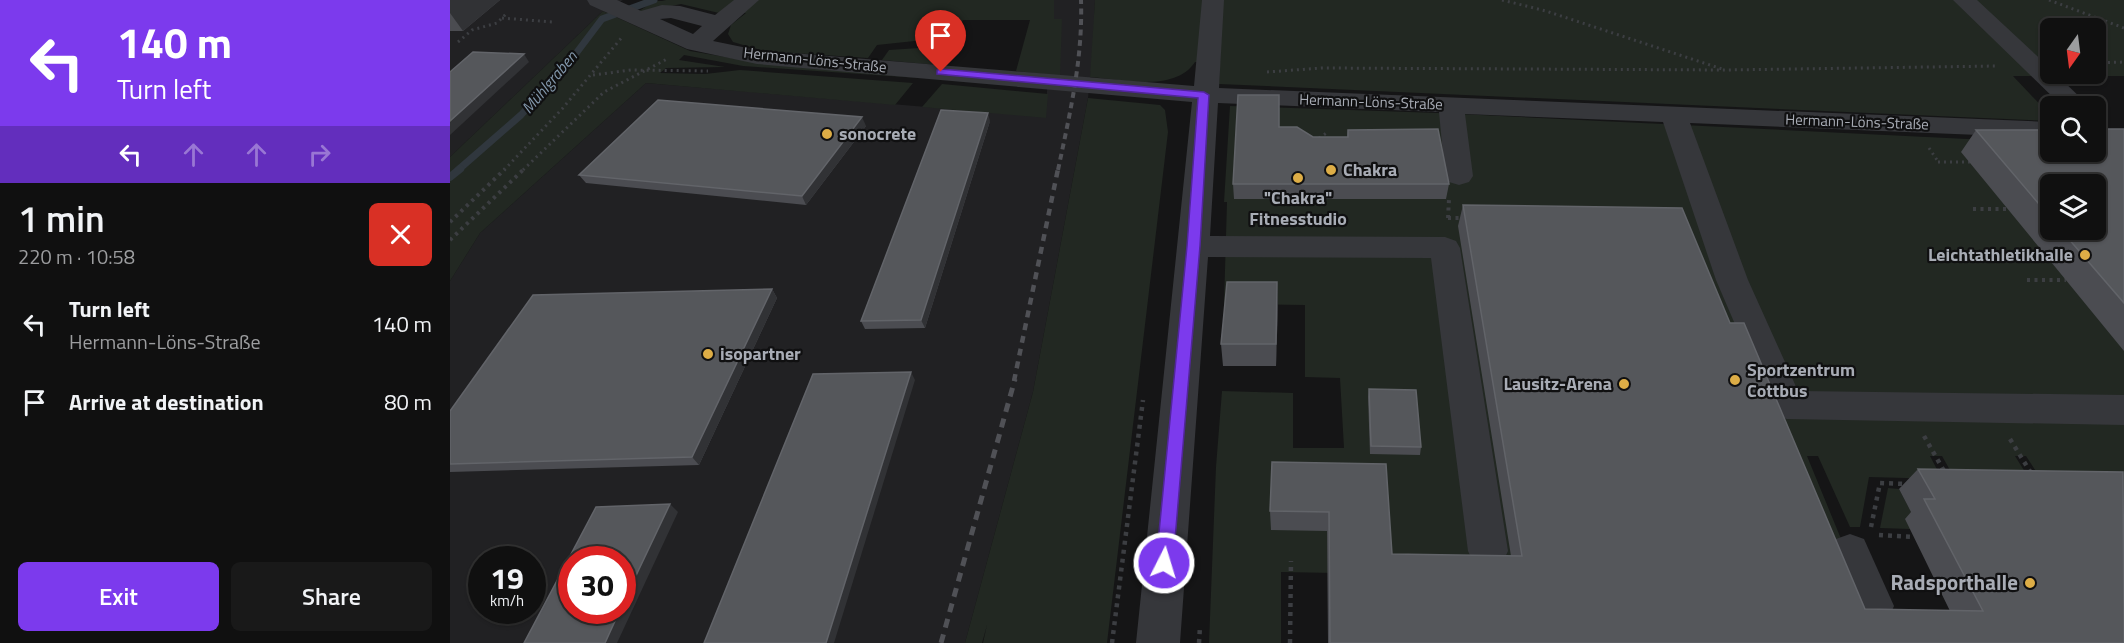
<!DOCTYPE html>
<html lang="en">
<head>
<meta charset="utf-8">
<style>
	:root { --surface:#101010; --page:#191919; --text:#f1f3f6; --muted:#9c9d9f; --line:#303030; --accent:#7c3aed }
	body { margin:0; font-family:"Titillium Web",sans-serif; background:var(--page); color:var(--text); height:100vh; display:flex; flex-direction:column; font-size:22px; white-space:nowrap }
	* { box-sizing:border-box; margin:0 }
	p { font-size:20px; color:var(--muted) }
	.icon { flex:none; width:33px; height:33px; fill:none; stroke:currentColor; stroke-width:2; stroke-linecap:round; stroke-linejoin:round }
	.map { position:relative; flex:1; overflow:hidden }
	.details { display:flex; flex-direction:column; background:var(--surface); width:450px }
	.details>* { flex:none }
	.guide { background:#7c3aed; color:#fff; overflow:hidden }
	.needle { width:39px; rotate:194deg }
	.fabs { position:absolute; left:1590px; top:18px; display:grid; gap:12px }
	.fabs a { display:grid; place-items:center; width:66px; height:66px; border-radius:9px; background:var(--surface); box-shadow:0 2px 4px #0004,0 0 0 2px var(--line); font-size:30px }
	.speed { position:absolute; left:18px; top:546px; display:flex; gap:12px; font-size:30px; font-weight:700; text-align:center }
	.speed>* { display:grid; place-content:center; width:78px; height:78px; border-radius:50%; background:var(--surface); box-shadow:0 2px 4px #0004,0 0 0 2px var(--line); line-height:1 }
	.speed small { font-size:15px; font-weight:400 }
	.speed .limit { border:9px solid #d22; background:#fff; color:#111 }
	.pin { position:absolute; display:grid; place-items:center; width:51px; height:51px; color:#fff; margin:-62px -26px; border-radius:50% 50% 50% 0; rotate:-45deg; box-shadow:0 0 6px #0007 }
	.pin .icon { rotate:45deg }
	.me { position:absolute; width:66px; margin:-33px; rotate:5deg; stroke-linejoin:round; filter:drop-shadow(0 0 4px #0008) }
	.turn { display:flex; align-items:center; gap:21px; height:126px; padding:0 18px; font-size:27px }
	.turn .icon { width:78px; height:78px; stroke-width:2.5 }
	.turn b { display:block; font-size:42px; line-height:51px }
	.lanes { display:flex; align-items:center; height:57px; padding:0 18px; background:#0003; justify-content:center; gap:30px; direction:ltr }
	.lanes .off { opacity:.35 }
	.round { display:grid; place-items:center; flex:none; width:63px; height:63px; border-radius:9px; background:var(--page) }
	.head { display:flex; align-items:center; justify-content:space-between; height:102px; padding:0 18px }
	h1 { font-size:36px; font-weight:600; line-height:45px }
	.cta { display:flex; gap:12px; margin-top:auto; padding:12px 18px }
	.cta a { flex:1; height:69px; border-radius:9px; background:var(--accent); color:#fff; font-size:24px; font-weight:600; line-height:69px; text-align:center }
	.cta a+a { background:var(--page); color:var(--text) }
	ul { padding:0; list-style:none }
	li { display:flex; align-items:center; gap:18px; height:78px; padding:0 18px }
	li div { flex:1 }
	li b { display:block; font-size:22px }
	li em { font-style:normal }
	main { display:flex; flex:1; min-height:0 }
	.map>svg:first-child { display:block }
	.built { fill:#212123; fill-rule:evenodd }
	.green { fill:#222822; fill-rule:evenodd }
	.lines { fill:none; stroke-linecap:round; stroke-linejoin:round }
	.stream-far1 { stroke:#30373e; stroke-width:7 }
	.stream { stroke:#30373e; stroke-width:8 }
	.path-far2 { stroke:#3c3e42; stroke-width:3; stroke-dasharray:2 4; stroke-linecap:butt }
	.path-far1 { stroke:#3c3e42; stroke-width:4; stroke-dasharray:3 4.5; stroke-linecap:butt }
	.path { stroke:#3c3e42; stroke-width:4.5; stroke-dasharray:4 5; stroke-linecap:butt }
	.minor { fill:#36373b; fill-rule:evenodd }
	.rail-far2 { stroke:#505156; stroke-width:4; stroke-dasharray:6 4.5; stroke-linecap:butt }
	.rail-far1 { stroke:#505156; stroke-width:4.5; stroke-dasharray:7 6; stroke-linecap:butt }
	.rail { stroke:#505156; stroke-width:5; stroke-dasharray:9 7; stroke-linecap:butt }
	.wall { fill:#4b4c51; fill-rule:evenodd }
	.shaded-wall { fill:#313235 }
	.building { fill:#55575b; stroke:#626469; stroke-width:1.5 }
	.route { fill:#7c3aed; stroke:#51269a; stroke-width:1.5 }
	.poi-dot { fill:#ddad46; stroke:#101011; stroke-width:2 }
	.labels { text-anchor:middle; stroke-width:4.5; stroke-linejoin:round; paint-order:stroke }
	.far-street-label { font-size:15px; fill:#a8acb5; stroke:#101011 }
	.far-water-label { font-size:16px; font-style:italic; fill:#8398ac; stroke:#101011 }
	.poi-label { font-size:18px; font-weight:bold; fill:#a8acb5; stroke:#101011; text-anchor:start }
	.near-poi-label { font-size:21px; font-weight:bold; fill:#a8acb5; stroke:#101011; text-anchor:end }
</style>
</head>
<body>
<main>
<section class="details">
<div class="guide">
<div class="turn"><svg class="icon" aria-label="left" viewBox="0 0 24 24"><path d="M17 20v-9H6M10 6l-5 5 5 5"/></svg><div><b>140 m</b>Turn left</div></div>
<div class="lanes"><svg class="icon" aria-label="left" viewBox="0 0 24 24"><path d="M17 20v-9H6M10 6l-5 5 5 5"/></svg><svg class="icon off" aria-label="ahead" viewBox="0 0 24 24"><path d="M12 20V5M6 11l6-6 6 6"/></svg><svg class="icon off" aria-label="ahead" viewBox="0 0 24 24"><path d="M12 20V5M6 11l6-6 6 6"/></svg><svg class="icon off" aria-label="right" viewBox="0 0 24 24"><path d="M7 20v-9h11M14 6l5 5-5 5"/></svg></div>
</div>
<div class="head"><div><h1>1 min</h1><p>220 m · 10:58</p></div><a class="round" style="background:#d93025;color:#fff"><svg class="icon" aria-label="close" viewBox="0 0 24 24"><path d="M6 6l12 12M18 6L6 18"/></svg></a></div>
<ul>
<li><svg class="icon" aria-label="left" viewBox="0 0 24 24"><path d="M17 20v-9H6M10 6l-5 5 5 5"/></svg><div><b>Turn left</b><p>Hermann-Löns-Straße</p></div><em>140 m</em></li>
<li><svg class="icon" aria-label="arrive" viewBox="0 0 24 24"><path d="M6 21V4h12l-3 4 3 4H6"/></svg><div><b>Arrive at destination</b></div><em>80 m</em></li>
</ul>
<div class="cta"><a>Exit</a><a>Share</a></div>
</section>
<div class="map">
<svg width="1674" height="643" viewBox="0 0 1674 643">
	<rect width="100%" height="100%" fill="#151516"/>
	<g class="built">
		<path d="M0 0H173L153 11 0 157Z"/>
		<path d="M604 0H645L643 53 638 98 583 392 515 643H0V281L30 233 196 83 595 117ZM32 560H82V610H32ZM122 560H172V610H122Z"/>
	</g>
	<g class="green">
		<path d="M212 0H604V19H612L610 76 566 71 580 20H513L502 37 427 45 418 58 314 51 283 42 278 34 281 25 296 13H269L231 4 184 14 205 1H216Z"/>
		<path d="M645 0H754L751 62H745C725 93 671 79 640 77Z"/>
		<path d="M773 0H1674V76H1563L1600 115V121L769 84ZM1600 28H1646V74H1600Z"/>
		<path d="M153 11 240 51 299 61 469 78 293 66 234 55 229 60 275 67 216 68 210 73 255 74 290 70 463 83 445 105 196 83 30 233 0 281V157Z"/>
		<path d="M499 46 487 65 432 60 439 50Z"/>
		<path d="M492 84 598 94 596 118 472 107Z"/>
		<path d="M638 98 710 105 715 110 718 132 657 643H533L537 625 532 643H515L583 392Z"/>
		<path d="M780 106 988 113 1600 143V152H1646L1674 146V501L1593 482 1576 456H1565L1580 480 1505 479 1492 456H1480L1492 479 1419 477 1410 527H1400L1368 456H1357L1403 568 1377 582 831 572V643H759L766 467 772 391 843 393V448H894L890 378 855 377V305L774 304 777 202H774ZM1600 184H1646V230H1600Z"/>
		<path d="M1438 488 1449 489 1465 519 1460 529 1430 528Z"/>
	</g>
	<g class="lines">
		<path class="stream-far1" d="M8 170 71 115 118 64 152 19 204 0"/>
		<path class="stream" d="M0 177 10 169"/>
		<g class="path-far2">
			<path d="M1052 0 1096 11 1272 69"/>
			<path d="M1599 0 1674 28"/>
			<path d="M52 18 102 22"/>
			<path d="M8 42 22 30 47 23 56 14"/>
			<path d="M1646 63 1674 62"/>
			<path d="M817 72 872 68 1276 70 1547 66"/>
			<path d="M143 75 181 70 258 71"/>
			<path d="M869 138 878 132"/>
			<path d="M1479 148 1487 160"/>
			<path d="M1488 162H1520"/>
			<path d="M54 170 112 109 173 36"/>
			<path d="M73 170 154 92 219 58"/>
		</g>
		<g class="path-far1">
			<path d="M1523 209H1558"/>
			<path d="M998 218H1015"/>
			<path d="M998 218 999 199"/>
			<path d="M0 222 55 169"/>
			<path d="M0 240 74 169"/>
			<path d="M1577 280H1616"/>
		</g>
		<g class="path">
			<path d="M1474 436 1494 471"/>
			<path d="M1560 439 1581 473"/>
			<path d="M1421 527 1430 483 1458 484"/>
			<path d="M1429 535 1464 537"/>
			<path d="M662 643 693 400"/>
			<path d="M749 643 750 626"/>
			<path d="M840 643 841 561"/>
		</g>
		<g class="minor">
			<path d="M137 0H167L191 11 212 5 230 6 265 15 284 0H309L263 41 307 50 744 86 752 0H774L769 88 1600 122V138L1240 123 1298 280 1348 391 1674 395V425L1337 419 1324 415 1266 280 1213 122 1015 114 1023 176 1019 182 1009 185 999 182 995 176 989 112 768 103 760 236 995 237 1006 241 1010 248 1058 551 1052 564 1038 569 1024 564 1018 551 981 258 758 257 730 643H686L742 102 307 64 237 49 140 5ZM221 18 252 26 243 34 210 19Z"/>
			<path d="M1503 0H1527L1600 68V74H1606L1639 106H1612Z"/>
			<path d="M1400 534 1414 539 1444 606 1438 620 1423 626 1408 620 1380 552 1386 539Z"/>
		</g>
		<path class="rail-far2" d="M608 170C620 113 633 58 631 0"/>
		<path class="rail-far1" d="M564 381 608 169"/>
		<path class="rail" d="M491 643 565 379"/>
	</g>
	<g class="wall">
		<path d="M0 0H50L13 31H0Z"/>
		<path d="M540 121 475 328 415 329 411 321Z"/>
		<path d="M416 126 356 205 136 183 129 175Z"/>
		<path d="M829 127 863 137H897L898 130 999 184 996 199H784L783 184Z"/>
		<path d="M1674 129V351L1511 152 1526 130ZM1600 184 1646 230H1600Z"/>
		<path d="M1013 205 1280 323 1415 609 1500 611 1455 519 1461 512 1449 489 1468 469 1674 643H878L877 531 821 530 820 511 822 462 942 554 1061 556 1008 226Z"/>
		<path d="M322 289 327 298 249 465 0 472V411Z"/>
		<path d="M828 305 826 366H773L771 344Z"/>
		<path d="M919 389 971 447 970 455 920 454 918 397Z"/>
	</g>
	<g class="shaded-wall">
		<path d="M0 0H50L13 31 0 13Z"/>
		<path d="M74 54 79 62 0 135V121Z"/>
		<path d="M538 113 540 121 475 328 471 320Z"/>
		<path d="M412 117 416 126 356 205 352 196Z"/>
		<path d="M827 282 828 305 826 366V344Z"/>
		<path d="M322 289 327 298 249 465 242 457Z"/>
		<path d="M461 372 465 380 384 643H376Z"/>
		<path d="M220 504 228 512 167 643H155L170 610H172V605Z"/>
	</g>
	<g class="building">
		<path d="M23 52 74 54 0 121V72Z"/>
		<path d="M788 95H829V127H847L863 137H898V130L988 129 999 184H783Z"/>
		<path d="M208 100 412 117 352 196 129 175Z"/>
		<path d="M491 110 538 113 471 320 411 321Z"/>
		<path d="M1646 129H1674V303L1611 230H1646V184H1600V217L1526 130H1600V152H1646Z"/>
		<path d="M1013 205 1232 208 1280 323H1294L1415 609 1533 611 1474 499H1485L1468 469 1673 472 1674 643H880L879 512 820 511 822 462 936 464 942 554 1072 556Z"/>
		<path d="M777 282H827L826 344H771Z"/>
		<path d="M322 289 242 457 0 464V411L83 295Z"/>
		<path d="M461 372 376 643H254L363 374Z"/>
		<path d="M919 389 966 390 971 447 921 446Z"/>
		<path d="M220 504 172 605V560H122V610H170L155 643H74L146 507Z"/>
	</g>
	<path class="route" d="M491 69 754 92 759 95 750 246 723 563 720 569 714 571 708 569 706 563 737 246 748 98 487 74V70Z"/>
	<g class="poi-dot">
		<circle cx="377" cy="134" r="6"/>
		<circle cx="881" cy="170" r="6"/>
		<circle cx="848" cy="178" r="6"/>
		<circle cx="1635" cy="255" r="6"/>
		<circle cx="258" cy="354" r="6"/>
		<circle cx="1285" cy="380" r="6"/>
		<circle cx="1174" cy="384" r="6"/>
		<circle cx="1580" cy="583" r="6"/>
	</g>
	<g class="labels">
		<g class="far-street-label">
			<text transform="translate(365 60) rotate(6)" y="5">Hermann-Löns-Straße</text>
			<text transform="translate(921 102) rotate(2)" y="5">Hermann-Löns-Straße</text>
			<text transform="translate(1407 122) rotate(2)" y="5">Hermann-Löns-Straße</text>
		</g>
		<g class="far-water-label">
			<text transform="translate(99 82) rotate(-50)" y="6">Mühlgraben</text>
		</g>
		<g class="poi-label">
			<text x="389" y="140">sonocrete</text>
			<text x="893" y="176">Chakra</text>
			<text x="848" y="204" text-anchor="middle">"Chakra"<tspan x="848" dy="21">Fitnesstudio</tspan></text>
			<text x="1623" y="261" text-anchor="end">Leichtathletikhalle</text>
			<text x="270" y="360">isopartner</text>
			<text x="1297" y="376">Sportzentrum<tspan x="1297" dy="21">Cottbus</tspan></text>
			<text x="1162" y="390" text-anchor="end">Lausitz-Arena</text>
		</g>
		<g class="near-poi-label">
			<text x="1568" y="590">Radsporthalle</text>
		</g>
	</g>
</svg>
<div class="fabs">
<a><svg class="needle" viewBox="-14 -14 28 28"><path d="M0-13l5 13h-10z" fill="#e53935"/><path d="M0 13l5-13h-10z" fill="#9c9d9f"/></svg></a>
<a><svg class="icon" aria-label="search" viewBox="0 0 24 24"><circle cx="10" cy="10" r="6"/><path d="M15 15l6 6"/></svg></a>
<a><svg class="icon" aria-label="layers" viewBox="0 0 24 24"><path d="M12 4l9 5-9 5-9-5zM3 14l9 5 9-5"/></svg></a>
</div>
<div class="speed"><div>19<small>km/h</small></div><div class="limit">30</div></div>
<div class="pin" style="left:491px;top:72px;background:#d93025"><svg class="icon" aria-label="arrive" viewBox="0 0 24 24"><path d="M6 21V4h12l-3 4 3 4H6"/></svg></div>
<svg class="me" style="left:714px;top:563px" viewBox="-20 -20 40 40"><circle r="17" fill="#7c3aed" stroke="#fff" stroke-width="3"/><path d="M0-11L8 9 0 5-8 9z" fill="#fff"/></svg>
</div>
</main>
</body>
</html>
